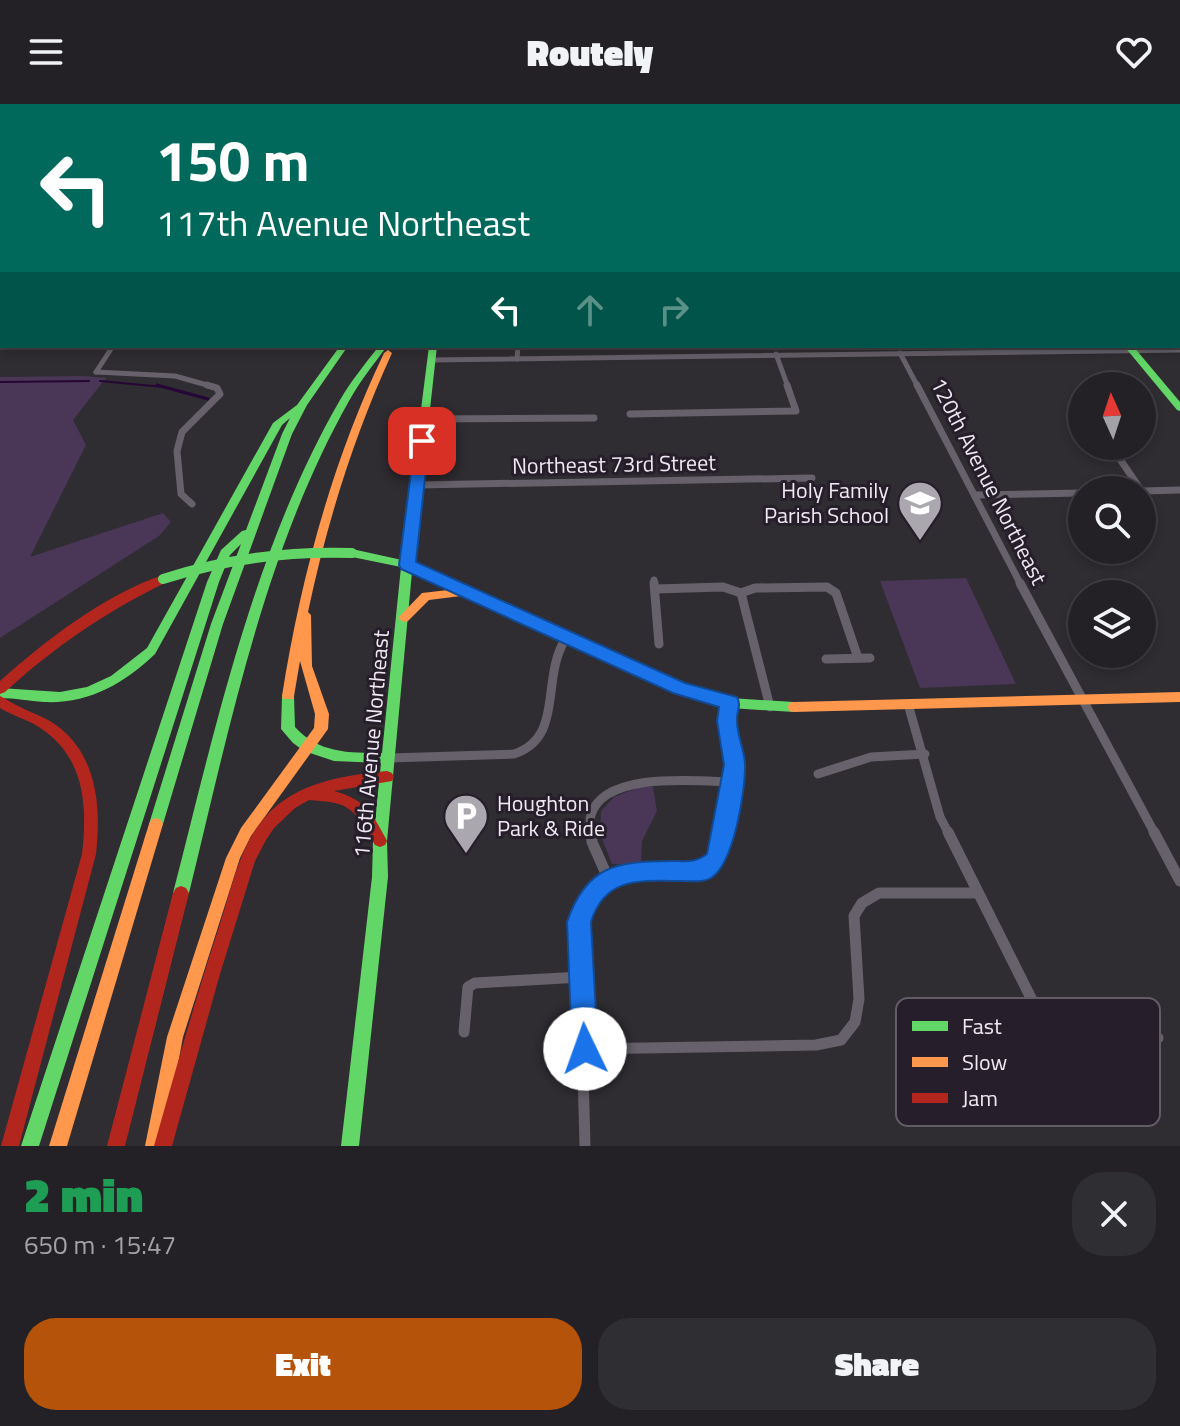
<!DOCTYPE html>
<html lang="en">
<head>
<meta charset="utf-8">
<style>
	:root { --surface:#232126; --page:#2f2e32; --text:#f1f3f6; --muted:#a3a3a7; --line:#403e43; --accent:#b45309 }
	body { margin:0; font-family:"Titillium Web",sans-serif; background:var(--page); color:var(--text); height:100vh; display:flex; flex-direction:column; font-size:30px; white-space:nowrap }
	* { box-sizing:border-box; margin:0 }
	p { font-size:26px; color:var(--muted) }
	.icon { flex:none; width:44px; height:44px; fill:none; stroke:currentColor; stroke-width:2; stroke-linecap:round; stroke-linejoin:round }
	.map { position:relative; height:1042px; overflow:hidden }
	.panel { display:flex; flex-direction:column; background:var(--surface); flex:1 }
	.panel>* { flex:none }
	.hud { position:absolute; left:0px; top:0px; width:1180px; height:244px; box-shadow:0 4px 12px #0003,0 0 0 2px var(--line); background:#00695c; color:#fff; overflow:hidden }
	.needle { width:52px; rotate:357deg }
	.tools { position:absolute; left:1068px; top:268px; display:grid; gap:16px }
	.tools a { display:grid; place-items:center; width:88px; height:88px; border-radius:50%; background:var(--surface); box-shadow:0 4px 12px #0003,0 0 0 2px var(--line); font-size:40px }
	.pin { position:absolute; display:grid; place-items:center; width:68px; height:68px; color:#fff; margin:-34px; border-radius:16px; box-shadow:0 4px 12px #0006 }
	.me { position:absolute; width:88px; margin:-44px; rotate:357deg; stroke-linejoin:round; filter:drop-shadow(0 0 6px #0008) }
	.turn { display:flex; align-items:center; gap:28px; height:168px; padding:0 24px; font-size:36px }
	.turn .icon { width:104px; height:104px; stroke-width:2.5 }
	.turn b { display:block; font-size:56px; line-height:68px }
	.lanes { display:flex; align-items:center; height:76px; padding:0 24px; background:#0003; justify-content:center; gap:40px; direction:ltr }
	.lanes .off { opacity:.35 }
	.round { display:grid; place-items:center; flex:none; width:84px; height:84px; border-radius:32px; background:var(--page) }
	.summary { display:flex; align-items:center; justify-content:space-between; height:136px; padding:0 24px }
	h1 { font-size:48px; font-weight:800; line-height:60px; color:#1e9e55 }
	.button { display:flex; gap:16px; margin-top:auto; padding:16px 24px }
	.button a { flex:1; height:92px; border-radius:32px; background:var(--accent); color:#fff; font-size:32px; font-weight:800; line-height:92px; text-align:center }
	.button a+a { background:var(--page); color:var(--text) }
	header { display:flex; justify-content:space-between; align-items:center; height:104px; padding:0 24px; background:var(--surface); font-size:36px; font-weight:800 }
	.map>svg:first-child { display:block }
	.green { fill:#4a3656 }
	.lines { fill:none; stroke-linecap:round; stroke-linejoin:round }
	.stream-far1 { stroke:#250635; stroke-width:2 }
	.stream { stroke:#250635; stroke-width:3 }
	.street-far4 { stroke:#66616a; stroke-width:4 }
	.street-far3 { stroke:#66616a; stroke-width:5 }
	.street-far2 { stroke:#66616a; stroke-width:7 }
	.street-far1 { stroke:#66616a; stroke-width:9 }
	.street { stroke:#66616a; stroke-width:11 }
	.fast { fill:#63d668; fill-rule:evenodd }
	.slow { fill:#ff974d; fill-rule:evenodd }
	.jam { fill:#b3261e; fill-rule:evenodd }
	.fast-bridge { stroke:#63d668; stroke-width:10 }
	.route { fill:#1a73e8; stroke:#114b97; stroke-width:2 }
	.labels { text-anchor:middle; stroke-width:6; stroke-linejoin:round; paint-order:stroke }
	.street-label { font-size:22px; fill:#eee9f2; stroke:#261f2b }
	.poi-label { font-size:22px; fill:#eee9f2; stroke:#261f2b; text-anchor:end }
	.key { fill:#261f2b; stroke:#625c67; stroke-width:2 }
	.key-label { font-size:22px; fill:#eee9f2 }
</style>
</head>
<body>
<header><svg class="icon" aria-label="menu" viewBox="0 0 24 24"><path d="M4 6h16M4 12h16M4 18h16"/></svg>Routely<svg class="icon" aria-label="heart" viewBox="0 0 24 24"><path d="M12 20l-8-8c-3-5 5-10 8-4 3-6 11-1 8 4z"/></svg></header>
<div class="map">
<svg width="1180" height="1042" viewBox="0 0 1180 1042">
	<rect width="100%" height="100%" fill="#2f2c32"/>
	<g class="green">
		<path d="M84 272 106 274 73 316 86 341 30 453 163 409 171 418 159 432 0 534V273Z"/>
		<path d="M966 474 1016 580 920 584 880 477Z"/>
		<path d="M639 683H653L657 707 642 737 641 761 612 760 600 730 601 707 614 693Z"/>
	</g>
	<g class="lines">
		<g class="stream-far1">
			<path d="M100 277 164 283"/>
			<path d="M0 278 89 277"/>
		</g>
		<path class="stream" d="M157 281 208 295"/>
		<g class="street-far4">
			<path d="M272 0 277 2"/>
			<path d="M316 0 325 2"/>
			<path d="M1138 0 1141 2"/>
			<path d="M881 1 919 0"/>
		</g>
		<g class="street-far3">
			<path d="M0 216 2 213"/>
			<path d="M900 249 918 283"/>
			<path d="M776 250 788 283"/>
			<path d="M517 255 518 242"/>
			<path d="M431 256 1180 246"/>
			<path d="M96 268 175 272 214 283"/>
			<path d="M96 268 113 242"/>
		</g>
		<g class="street-far2">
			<path d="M917 281 1021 481"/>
			<path d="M630 310 796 307 787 281"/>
			<path d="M424 315 594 314"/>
			<path d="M1111 342 1141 386"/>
			<path d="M417 381 812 374"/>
			<path d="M1142 387 1180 386"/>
			<path d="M975 391 1082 389"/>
			<path d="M192 400 181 390 177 347 182 328 220 290 217 284 207 281"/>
			<path d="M654 476V481"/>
		</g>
		<g class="street-far1">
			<path d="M654 479 659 540"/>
			<path d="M1020 479 1155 730"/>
			<path d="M655 485 723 483 741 489 755 484 827 483 836 489 858 554"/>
			<path d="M741 489 770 603"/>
			<path d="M826 555 870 554"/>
			<path d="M908 600 940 713 949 730"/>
			<path d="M390 654 514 650C565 633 540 574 566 534"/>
			<path d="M818 670 871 653 925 650"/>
			<path d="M591 730C591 724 589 716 591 711 604 667 696 677 731 678"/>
			<path d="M725 730 734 668 730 599"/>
		</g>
		<g class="street">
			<path d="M591 728 592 738 608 774"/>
			<path d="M948 728 1037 906 1050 921 1158 934"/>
			<path d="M1154 728 1180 777"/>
			<path d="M464 928 468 883 475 879 581 873"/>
			<path d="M585 945 816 941 841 936 855 918 859 895 854 812 862 799 879 789H976"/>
			<path d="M585 1042 579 818C587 802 593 788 607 777 651 746 707 804 725 728"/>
		</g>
		<g class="fast">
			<path d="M465 0H471L472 2H466Z"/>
			<rect x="542" y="0" width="6" height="2"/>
			<path d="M340 242H348L307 301 292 330 223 520 163 720 161 724 156 726 151 724 149 720 211 520 241 440 230 451 219 478 39 1042H21L207 478 221 446 242 427 246 426 282 330 290 314 282 321 155 550C124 580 88 600 44 598 29 597 15 594 0 594V584L60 588 87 583 111 572 147 544 273 319 297 301Z"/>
			<path d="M379 242H387C374 260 360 277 349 297 264 448 230 622 189 789L186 794 181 796 176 794 173 789C216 622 253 447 340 296 351 277 365 260 379 242Z"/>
			<path d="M429 242H437L413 459 684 580 730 594 794 598 799 599 800 603 799 607 794 608 730 604 675 587 412 468 387 737 388 773 359 1042H341L372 773 373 737 381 659 334 657 304 647 293 639 281 625 282 592 283 589H293L294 592 295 623C318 649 349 649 382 649L401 463 352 453 346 449 352 445 402 456Z"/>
			<path d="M1124 242H1133L1180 298V307L1177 306Z"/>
		</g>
		<g class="slow">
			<rect x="496" y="0" width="6" height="2"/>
			<path d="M575 0H581L580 2H574Z"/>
			<path d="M748 0H754L755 2H749Z"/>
			<path d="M1008 0H1014L1016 2H1010Z"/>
			<rect x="1178" y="66" width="2" height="4"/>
			<path d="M388 246 392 249C354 332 327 418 308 508L311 511 312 562 329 610 328 625 251 732 240 754 183 933 163 1042H145L167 933 226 754 241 724 314 624 315 610 300 557 294 592 293 595H283L282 592C301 473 332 358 384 249Z"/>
			<path d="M457 485 463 489 461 492 429 496 408 517 404 518 398 514 422 489Z"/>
			<path d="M1180 588V598L794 608 789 607 788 603 789 599 794 598Z"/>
			<path d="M156 714 161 716 163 720 67 1042H49L149 720 151 716Z"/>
		</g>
		<g class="jam">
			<path d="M877 0H883L885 2H879Z"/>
			<rect x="0" y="53" width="2" height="4"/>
			<path d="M163 471 169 475 167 478C107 507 54 543 5 588L0 590V577C46 536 104 491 163 471Z"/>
			<path d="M0 592C6 595 10 598 16 601 31 609 47 613 60 624 98 655 101 705 96 750L19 1042H1L82 750C88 698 84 649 34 620 23 614 11 611 0 604Z"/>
			<path d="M387 667 392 669 394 673 392 677 334 687C362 694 372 708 385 733L387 737 385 741 380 743 375 741C366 725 356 703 335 699 327 697 317 697 309 696L295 704 274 724 266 736 255 757 220 870 172 1042H154C175 968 196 893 220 820 233 780 241 734 273 705 304 677 347 671 387 667Z"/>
			<path d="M181 782 186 784 189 789 125 1042H107L173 789 176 784Z"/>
		</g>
		<path class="fast-bridge" d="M163 475C225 455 287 447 352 449"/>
	</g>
	<path class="route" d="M422 333 429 337 416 458 685 579 737 593C742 602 736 608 737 617 737 631 744 645 745 659 746 685 734 760 711 774 702 779 691 777 681 777 641 777 605 772 591 818L598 945 594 954 585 958 575 954 572 945 567 818C586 762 616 757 671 757 686 757 695 759 707 750L724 661 717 617 719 603 673 589 401 465 399 461 415 337Z"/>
	<defs>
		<g id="school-pin" transform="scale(2.3)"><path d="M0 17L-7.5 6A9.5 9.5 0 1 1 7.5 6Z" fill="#aba7af" stroke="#261f2b"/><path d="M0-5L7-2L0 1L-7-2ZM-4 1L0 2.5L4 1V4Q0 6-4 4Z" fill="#fff"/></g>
		<g id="parking-pin" transform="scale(2.3)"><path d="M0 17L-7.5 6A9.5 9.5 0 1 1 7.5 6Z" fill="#aba7af" stroke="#261f2b"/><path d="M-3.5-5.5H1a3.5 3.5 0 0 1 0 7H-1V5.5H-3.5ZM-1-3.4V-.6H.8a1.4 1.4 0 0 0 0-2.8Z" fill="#fff"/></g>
	</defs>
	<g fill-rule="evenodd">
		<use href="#school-pin" x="920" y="399"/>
		<use href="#parking-pin" x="466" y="712"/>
	</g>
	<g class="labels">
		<g class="street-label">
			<text transform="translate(614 360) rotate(-1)" y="8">Northeast 73rd Street</text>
			<text transform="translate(989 377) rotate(63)" y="8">120th Avenue Northeast</text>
			<text transform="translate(371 640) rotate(-85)" y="8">116th Avenue Northeast</text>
		</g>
		<g class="poi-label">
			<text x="889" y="394">Holy Family<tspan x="889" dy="25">Parish School</tspan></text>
			<text x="497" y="707" text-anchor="start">Houghton<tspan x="497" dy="25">Park &amp; Ride</tspan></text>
		</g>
	</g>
	<rect x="896" y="894" width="264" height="128" rx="12" class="key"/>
	<rect x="912" y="917" width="36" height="10" fill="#63d668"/>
	<rect x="912" y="953" width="36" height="10" fill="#ff974d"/>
	<rect x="912" y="989" width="36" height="10" fill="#b3261e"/>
	<g class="key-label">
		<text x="962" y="930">Fast</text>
		<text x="962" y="966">Slow</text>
		<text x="962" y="1002">Jam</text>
	</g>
</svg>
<div class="tools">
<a><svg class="needle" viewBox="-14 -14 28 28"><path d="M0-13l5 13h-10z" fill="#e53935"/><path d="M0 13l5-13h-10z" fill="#a3a3a7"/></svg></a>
<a><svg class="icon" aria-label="search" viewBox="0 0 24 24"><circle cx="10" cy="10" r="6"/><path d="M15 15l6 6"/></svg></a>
<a><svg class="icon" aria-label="layers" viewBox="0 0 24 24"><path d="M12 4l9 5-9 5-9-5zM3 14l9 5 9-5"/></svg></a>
</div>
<div class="pin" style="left:422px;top:337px;background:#d93025"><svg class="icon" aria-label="arrive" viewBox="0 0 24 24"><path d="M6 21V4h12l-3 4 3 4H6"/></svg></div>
<svg class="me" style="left:585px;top:945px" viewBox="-20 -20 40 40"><circle r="19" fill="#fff"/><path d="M0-13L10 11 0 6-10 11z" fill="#1a73e8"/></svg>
<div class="hud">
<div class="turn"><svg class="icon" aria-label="left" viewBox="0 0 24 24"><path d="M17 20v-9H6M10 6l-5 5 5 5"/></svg><div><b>150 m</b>117th Avenue Northeast</div></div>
<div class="lanes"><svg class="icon" aria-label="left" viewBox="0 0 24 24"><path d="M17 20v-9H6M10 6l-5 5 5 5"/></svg><svg class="icon off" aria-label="ahead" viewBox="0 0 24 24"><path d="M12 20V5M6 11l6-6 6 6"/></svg><svg class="icon off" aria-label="right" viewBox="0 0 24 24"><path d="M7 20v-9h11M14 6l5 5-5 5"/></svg></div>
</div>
</div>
<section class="panel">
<div class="summary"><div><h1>2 min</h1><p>650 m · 15:47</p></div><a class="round"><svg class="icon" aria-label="close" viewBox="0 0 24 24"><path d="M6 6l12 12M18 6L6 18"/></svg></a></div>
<div class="button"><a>Exit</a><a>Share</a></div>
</section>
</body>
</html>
